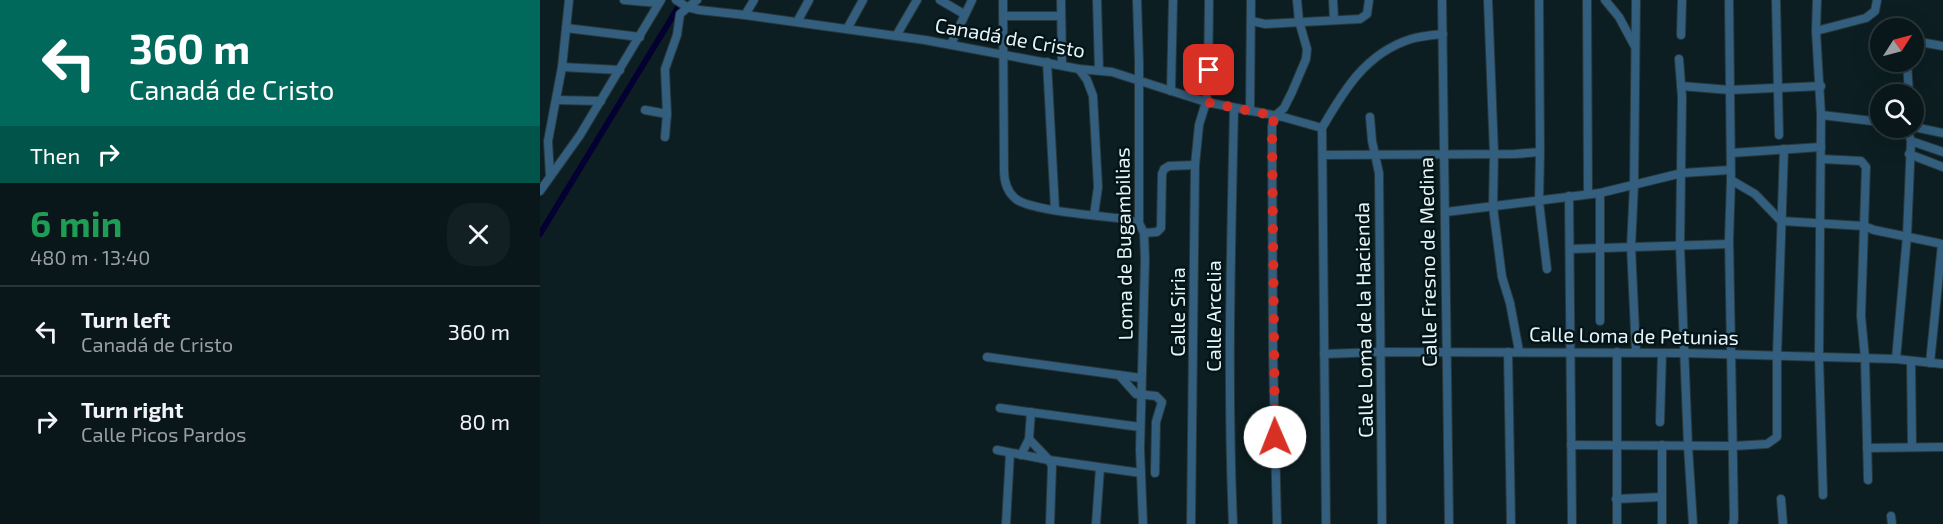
<!DOCTYPE html>
<html lang="en">
<head>
<meta charset="utf-8">
<style>
	:root { --surface:#09161a; --page:#121f23; --text:#f1f3f6; --muted:#999fa2; --line:#293539 }
	body { margin:0; font-family:"Exo 2",sans-serif; background:var(--page); color:var(--text); height:100vh; display:flex; flex-direction:column; font-size:22px; white-space:nowrap }
	* { box-sizing:border-box; margin:0 }
	p { font-size:20px; color:var(--muted) }
	.icon { flex:none; width:33px; height:33px; fill:none; stroke:currentColor; stroke-width:2; stroke-linecap:round; stroke-linejoin:round }
	.map { position:relative; flex:1; overflow:hidden }
	.sheet { display:flex; flex-direction:column; background:var(--surface); width:540px }
	.sheet>* { flex:none }
	.guide { background:#00695c; color:#fff; overflow:hidden }
	.needle { width:39px; rotate:54deg }
	.controls { position:absolute; left:1330px; top:18px; display:grid; gap:12px }
	.controls a { display:grid; place-items:center; width:54px; height:54px; border-radius:50%; background:var(--surface); box-shadow:0 6px 24px #0002,0 0 0 2px var(--line); font-size:30px }
	.pin { position:absolute; display:grid; place-items:center; width:51px; height:51px; color:#fff; margin:-26px; border-radius:12px; box-shadow:0 3px 9px #0006 }
	.me { position:absolute; width:66px; margin:-33px; rotate:359deg; stroke-linejoin:round; filter:drop-shadow(0 0 4px #0008) }
	.turn { display:flex; align-items:center; gap:21px; height:126px; padding:0 30px; font-size:27px }
	.turn .icon { width:78px; height:78px; stroke-width:2.5 }
	.turn b { display:block; font-size:42px; line-height:51px }
	.then { display:flex; align-items:center; height:57px; padding:0 30px; background:#0003; gap:12px; font-size:22px }
	.round { display:grid; place-items:center; flex:none; width:63px; height:63px; border-radius:24px; background:var(--page) }
	.head { display:flex; align-items:center; justify-content:space-between; height:102px; padding:0 30px }
	h1 { font-size:36px; font-weight:700; line-height:45px; color:#1e9e55 }
	ul { padding:0; list-style:none }
	li { display:flex; align-items:center; gap:18px; height:90px; padding:0 30px; border-top:2px solid var(--line) }
	li div { flex:1 }
	li b { display:block; font-size:22px }
	li em { font-style:normal }
	main { display:flex; flex:1; min-height:0 }
	.map>svg:first-child { display:block }
	.lines { fill:none; stroke-linecap:round; stroke-linejoin:round }
	.canal { stroke:#040031; stroke-width:6 }
	.minor-casing { stroke:#26383c; stroke-width:10 }
	.minor { stroke:#335e7e; stroke-width:8 }
	.route { stroke:#d93025; stroke-width:10; stroke-dasharray:0 18 }
	.labels { text-anchor:middle; stroke-width:5; stroke-linejoin:round; paint-order:stroke }
	.street-label { font-size:20px; fill:#e8f4f7; stroke:#041519 }
</style>
</head>
<body>
<main>
<section class="sheet">
<div class="guide">
<div class="turn"><svg class="icon" aria-label="left" viewBox="0 0 24 24"><path d="M17 20v-9H6M10 6l-5 5 5 5"/></svg><div><b>360 m</b>Canadá de Cristo</div></div>
<div class="then">Then<svg class="icon" aria-label="right" viewBox="0 0 24 24"><path d="M7 20v-9h11M14 6l5 5-5 5"/></svg></div>
</div>
<div class="head"><div><h1>6 min</h1><p>480 m · 13:40</p></div><a class="round"><svg class="icon" aria-label="close" viewBox="0 0 24 24"><path d="M6 6l12 12M18 6L6 18"/></svg></a></div>
<ul>
<li><svg class="icon" aria-label="left" viewBox="0 0 24 24"><path d="M17 20v-9H6M10 6l-5 5 5 5"/></svg><div><b>Turn left</b><p>Canadá de Cristo</p></div><em>360 m</em></li>
<li><svg class="icon" aria-label="right" viewBox="0 0 24 24"><path d="M7 20v-9h11M14 6l5 5-5 5"/></svg><div><b>Turn right</b><p>Calle Picos Pardos</p></div><em>80 m</em></li>
</ul>
</section>
<div class="map">
<svg width="1403" height="524" viewBox="0 0 1403 524">
	<rect width="100%" height="100%" fill="#0c1e22"/>
	<g class="lines">
		<path class="canal" d="M0 234 142 1"/>
		<g class="minor-casing">
			<g id="minor">
				<path d="M84 0 118 3"/>
				<path d="M136 0 147 7 159 10 205 15 385 40 539 69 572 72 666 102 743 117 782 128"/>
				<path d="M400 0 424 14"/>
				<path d="M463 0 464 170C464 181 467 192 476 199 491 211 563 216 585 219L599 223"/>
				<path d="M521 0 522 65"/>
				<path d="M557 0 559 70"/>
				<path d="M597 0 599 62V223L604 233 605 259 600 449 603 524"/>
				<path d="M793 0 794 19"/>
				<path d="M902 0 909 524"/>
				<path d="M948 0 954 153 953 207 962 277 970 303 979 351"/>
				<path d="M999 0 1000 152 999 202 1007 269"/>
				<path d="M1047 0 1048 194"/>
				<path d="M1065 0 1079 17 1094 45"/>
				<path d="M1096 0 1094 185 1091 247 1096 352"/>
				<path d="M1189 0 1191 180 1189 239 1194 519 1193 524"/>
				<path d="M1236 0 1239 135"/>
				<path d="M1277 0 1276 31 1281 115 1279 357 1283 495"/>
				<path d="M205 15 214 0"/>
				<path d="M464 16H521"/>
				<path d="M712 21 725 24 820 19 827 14 829 0"/>
				<path d="M257 22 269 0"/>
				<path d="M26 28 100 37"/>
				<path d="M307 29 323 0"/>
				<path d="M1276 31 1326 18 1335 11 1337 0"/>
				<path d="M1141 35 1142 0"/>
				<path d="M356 36 377 0"/>
				<path d="M1374 41 1403 46"/>
				<path d="M411 44 432 0"/>
				<path d="M1139 59 1142 97 1140 246 1148 446 1153 524"/>
				<path d="M507 62 515 209"/>
				<path d="M1367 62 1369 94"/>
				<path d="M22 67 80 70"/>
				<path d="M539 69 547 80 553 96 558 187 554 215"/>
				<path d="M1141 86 1190 90 1281 86"/>
				<path d="M631 91 633 0"/>
				<path d="M16 100 61 101"/>
				<path d="M105 110 127 114"/>
				<path d="M710 111 711 0"/>
				<path d="M1281 115 1341 122"/>
				<path d="M830 117 832 141 839 173 842 524"/>
				<path d="M1374 127 1403 133"/>
				<path d="M782 128 786 524"/>
				<path d="M782 128C804 90 826 53 871 39 881 36 893 35 903 34"/>
				<path d="M1369 128 1368 132 1371 141 1403 152"/>
				<path d="M125 137 127 114 125 69 137 35 140 14 157 0"/>
				<path d="M1191 153 1281 147"/>
				<path d="M1369 154 1403 167"/>
				<path d="M783 155 975 154 1000 152"/>
				<path d="M1281 159 1321 161 1326 167 1321 316 1325 358 1328 480"/>
				<path d="M10 176 8 141 22 67 29 0"/>
				<path d="M1191 180 1215 194 1241 221 1324 226 1334 230 1403 244"/>
				<path d="M0 191 40 135 121 0"/>
				<path d="M1029 196 1032 524"/>
				<path d="M906 212 1060 193 1142 173 1190 170"/>
				<path d="M604 233 617 232 621 228 622 174 624 169 629 166 655 165"/>
				<path d="M1031 249 1189 244"/>
				<path d="M1060 321V193"/>
				<path d="M968 352 971 524"/>
				<path d="M784 354 839 352 1145 353 1356 359 1403 364"/>
				<path d="M447 357 601 378"/>
				<path d="M1356 359 1367 236 1371 141"/>
				<path d="M1371 361 1372 446"/>
				<path d="M1390 363 1402 244"/>
				<path d="M579 375 596 394 616 396 622 402 616 422 615 473"/>
				<path d="M460 408 600 427"/>
				<path d="M491 412 489 439 509 460 512 466 510 524"/>
				<path d="M1120 422 1122 353"/>
				<path d="M1031 445 1193 446 1227 444 1237 437V355L1244 149"/>
				<path d="M1122 445V524"/>
				<path d="M1327 448 1403 447"/>
				<path d="M457 450 509 460 601 473"/>
				<path d="M481 455 489 439"/>
				<path d="M1076 499 1122 497"/>
				<path d="M1241 499 1243 524"/>
				<path d="M1351 516 1352 524"/>
				<path d="M466 524 470 453"/>
				<path d="M556 524 560 468"/>
				<path d="M651 524 655 165 659 125 666 102 668 83 669 0"/>
				<path d="M693 524C687 386 691 247 694 108"/>
				<path d="M737 524 733 354 732 126 735 116 744 108 752 92 766 59 767 49 759 21 757 0"/>
				<path d="M1077 524V352"/>
			</g>
		</g>
		<use href="#minor" class="minor"/>
	</g>
	<g class="lines">
		<path class="route" d="M669 70 666 102 735 116 732 126 735 437"/>
	</g>
	<g class="labels">
		<g class="street-label">
			<text transform="translate(470 38) rotate(10)" y="7">Canadá de Cristo</text>
			<text transform="translate(584 244) rotate(-91)" y="7">Loma de Bugambilias</text>
			<text transform="translate(888 262) rotate(-91)" y="7">Calle Fresno de Medina</text>
			<text transform="translate(638 312) rotate(-90)" y="7">Calle Siria</text>
			<text transform="translate(674 316) rotate(-90)" y="7">Calle Arcelia</text>
			<text transform="translate(824 320) rotate(-91)" y="7">Calle Loma de la Hacienda</text>
			<text transform="translate(1094 336) rotate(1)" y="7">Calle Loma de Petunias</text>
		</g>
	</g>
</svg>
<div class="controls">
<a><svg class="needle" viewBox="-14 -14 28 28"><path d="M0-13l5 13h-10z" fill="#e53935"/><path d="M0 13l5-13h-10z" fill="#999fa2"/></svg></a>
<a><svg class="icon" aria-label="search" viewBox="0 0 24 24"><circle cx="10" cy="10" r="6"/><path d="M15 15l6 6"/></svg></a>
</div>
<div class="pin" style="left:669px;top:70px;background:#d93025"><svg class="icon" aria-label="arrive" viewBox="0 0 24 24"><path d="M6 21V4h12l-3 4 3 4H6"/></svg></div>
<svg class="me" style="left:735px;top:437px" viewBox="-20 -20 40 40"><circle r="19" fill="#fff"/><path d="M0-13L10 11 0 6-10 11z" fill="#d93025"/></svg>
</div>
</main>
</body>
</html>
